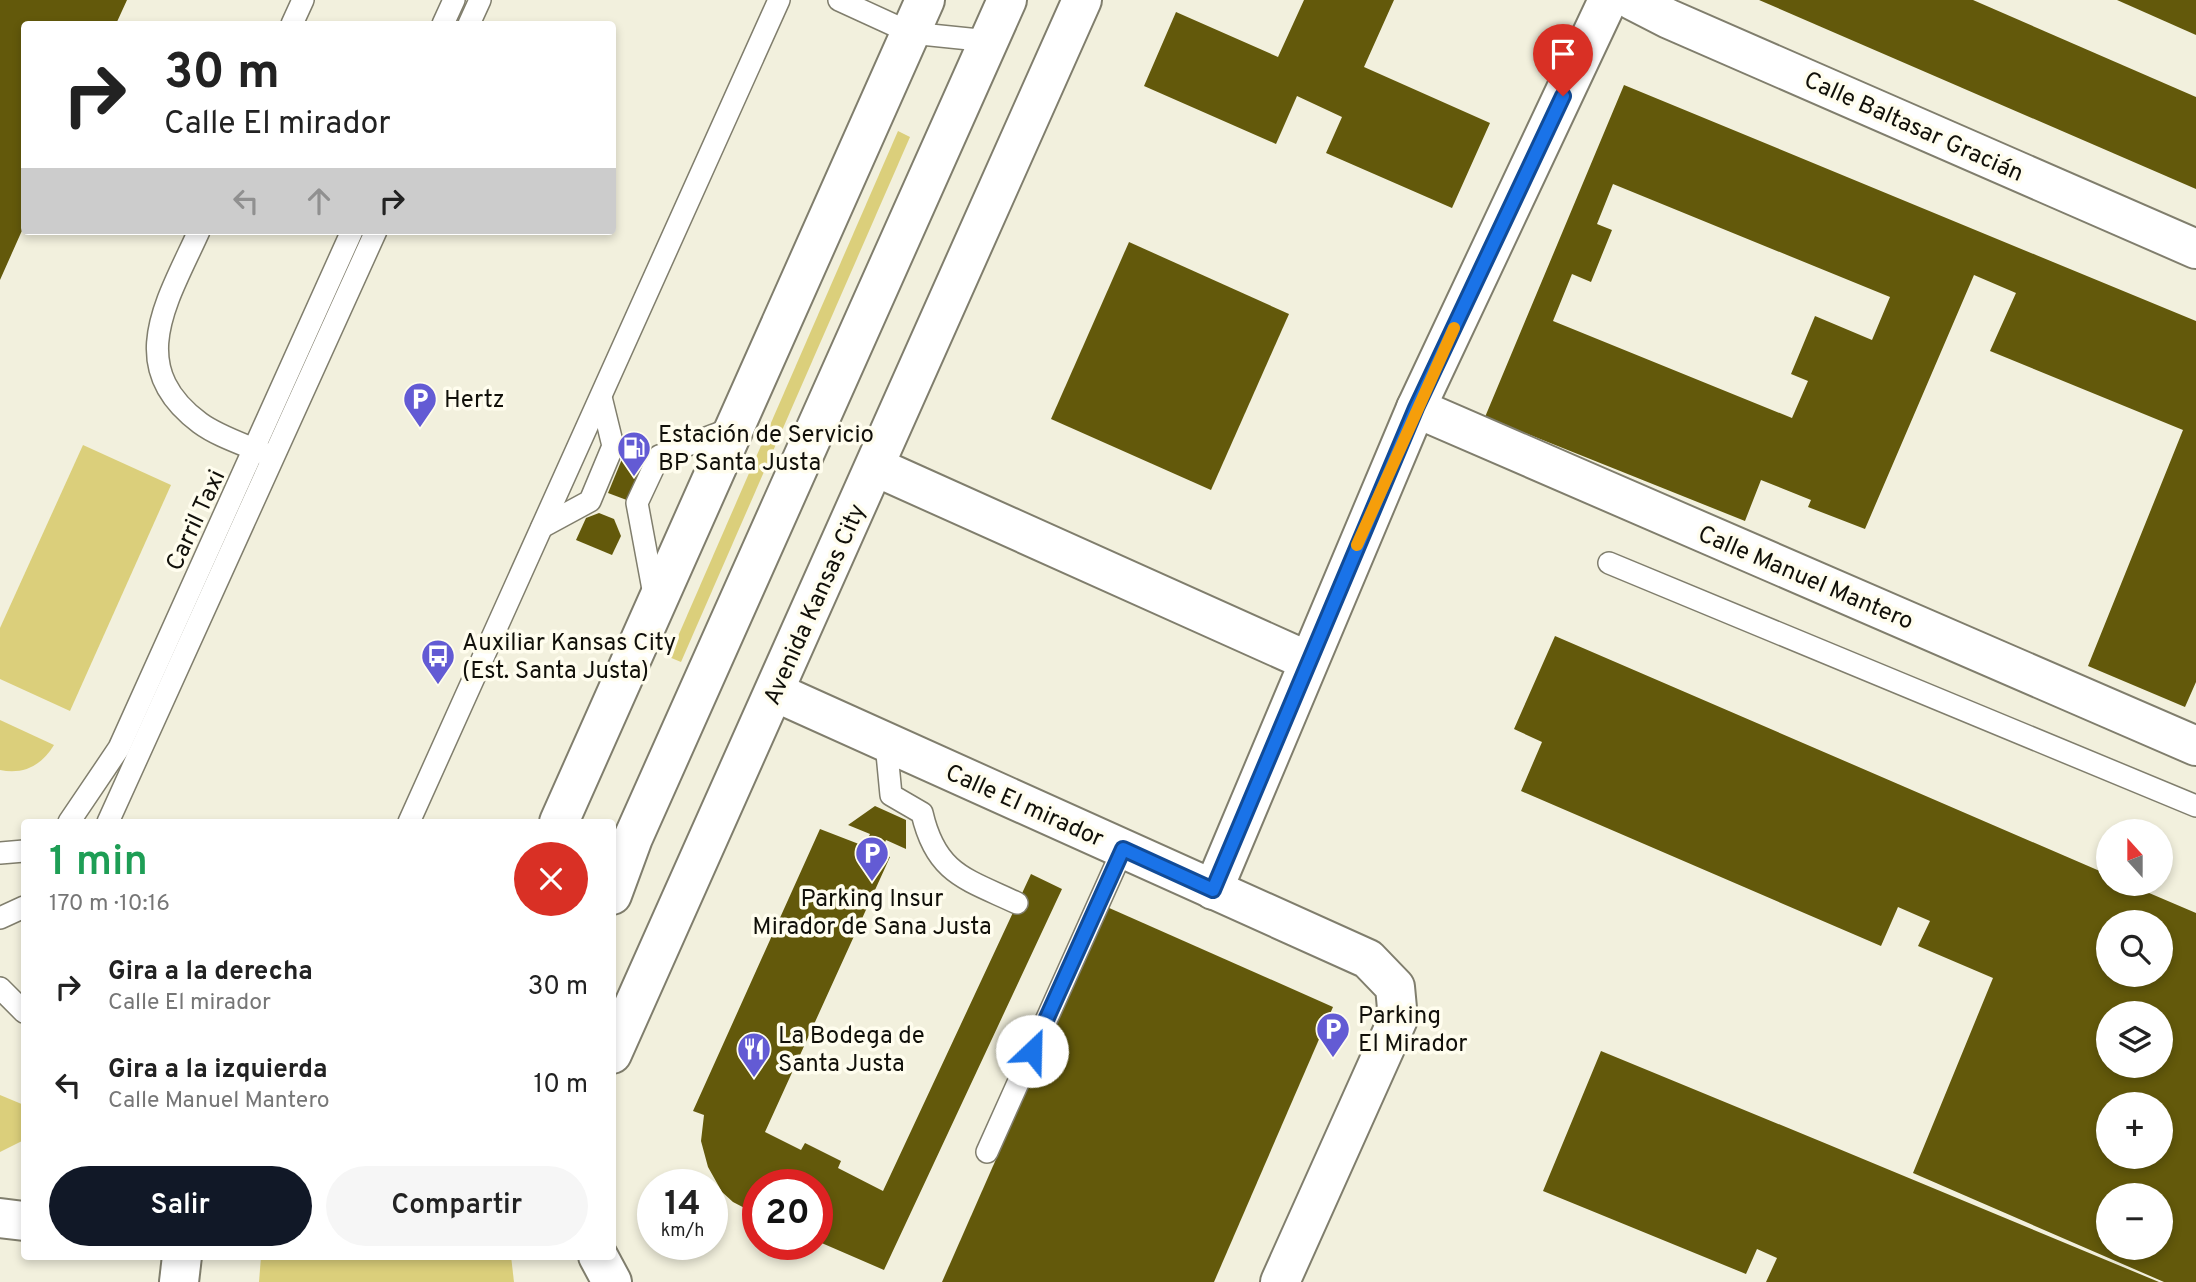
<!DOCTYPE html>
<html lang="es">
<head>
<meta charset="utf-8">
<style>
	:root { --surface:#fff; --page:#f6f6f6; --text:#222; --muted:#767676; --accent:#111827 }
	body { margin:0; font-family:Overpass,sans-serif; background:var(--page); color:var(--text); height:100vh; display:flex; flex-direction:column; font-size:26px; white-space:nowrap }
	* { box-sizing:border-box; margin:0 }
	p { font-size:23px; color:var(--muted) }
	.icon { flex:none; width:38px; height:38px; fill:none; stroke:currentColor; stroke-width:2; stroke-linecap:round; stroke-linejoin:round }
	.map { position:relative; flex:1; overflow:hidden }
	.side { position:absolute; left:21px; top:819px; width:595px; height:441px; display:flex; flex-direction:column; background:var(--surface); border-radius:7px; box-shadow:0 4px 10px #0003 }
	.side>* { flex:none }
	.guide { position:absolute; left:21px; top:21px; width:595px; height:214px; border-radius:7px; box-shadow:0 4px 10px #0003; background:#fff; color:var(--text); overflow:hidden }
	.needle { width:46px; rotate:339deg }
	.controls { position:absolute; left:2096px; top:819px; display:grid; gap:14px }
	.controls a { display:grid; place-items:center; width:77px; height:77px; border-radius:50%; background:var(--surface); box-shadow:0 4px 10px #0003; font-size:35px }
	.speed { position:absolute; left:637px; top:1169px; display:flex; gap:14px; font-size:35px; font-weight:700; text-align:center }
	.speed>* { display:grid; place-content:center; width:91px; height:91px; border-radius:50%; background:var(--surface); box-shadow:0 4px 10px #0003; line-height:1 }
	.speed small { font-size:18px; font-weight:400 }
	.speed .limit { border:10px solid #d22; background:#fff; color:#111 }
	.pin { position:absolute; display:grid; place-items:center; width:60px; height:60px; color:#fff; margin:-72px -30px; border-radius:50% 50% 50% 0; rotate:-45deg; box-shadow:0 0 7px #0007 }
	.pin .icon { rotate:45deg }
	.me { position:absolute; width:77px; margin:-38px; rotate:24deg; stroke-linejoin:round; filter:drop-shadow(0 0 5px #0008) }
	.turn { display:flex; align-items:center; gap:24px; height:147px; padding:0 28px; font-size:32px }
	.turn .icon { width:91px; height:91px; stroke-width:2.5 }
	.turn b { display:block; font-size:49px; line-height:60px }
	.lanes { display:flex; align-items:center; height:66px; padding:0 28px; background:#0003; justify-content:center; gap:35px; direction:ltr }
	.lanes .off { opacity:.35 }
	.round { display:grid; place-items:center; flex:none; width:74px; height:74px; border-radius:37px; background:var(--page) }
	.head { display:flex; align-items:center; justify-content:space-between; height:119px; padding:0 28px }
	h1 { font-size:42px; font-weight:600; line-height:52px; color:#1e9e55 }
	.action { display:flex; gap:14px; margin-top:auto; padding:14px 28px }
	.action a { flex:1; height:80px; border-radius:42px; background:var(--accent); color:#fff; font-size:28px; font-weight:600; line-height:80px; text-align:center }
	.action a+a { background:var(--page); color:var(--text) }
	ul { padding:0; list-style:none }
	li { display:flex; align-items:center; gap:21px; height:98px; padding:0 28px }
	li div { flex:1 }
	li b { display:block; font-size:26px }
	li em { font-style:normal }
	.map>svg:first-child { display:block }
	.green { fill:#dbcf7b }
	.building { fill:#63590b; fill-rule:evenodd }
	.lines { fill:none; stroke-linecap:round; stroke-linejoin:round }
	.lane-casing { stroke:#807e6d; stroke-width:24 }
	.street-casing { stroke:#807e6d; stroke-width:42 }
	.primary-casing { stroke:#807e6d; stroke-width:42 }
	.lane { stroke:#fff; stroke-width:21 }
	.street { stroke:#fff; stroke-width:38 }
	.primary { stroke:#fff; stroke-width:38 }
	.route-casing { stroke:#114b97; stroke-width:18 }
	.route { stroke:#1a73e8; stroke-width:12 }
	.slow { stroke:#f59e0b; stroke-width:12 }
	.labels { text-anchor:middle; stroke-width:7; stroke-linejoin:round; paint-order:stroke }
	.street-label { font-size:24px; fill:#11100a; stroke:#fffdee }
	.poi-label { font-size:24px; fill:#11100a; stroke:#fffdee; text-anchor:start }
</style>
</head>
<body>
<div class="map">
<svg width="2196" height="1282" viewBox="0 0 2196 1282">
	<rect width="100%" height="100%" fill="#f2f0dd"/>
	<g class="green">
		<path d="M898 131 910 137 681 662 669 657Z"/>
		<path d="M83 445 171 485 70 711 0 679V628Z"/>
		<path d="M0 720 54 745C42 765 24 775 0 770Z"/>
		<path d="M0 1095 24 1105V1140L0 1152Z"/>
		<path d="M511 1256 514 1282H259L261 1257Z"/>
	</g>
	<g class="building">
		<path d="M0 0H127L116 24H24V226L0 280Z"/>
		<path d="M1304 0H1394L1364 67 1490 123 1452 208 1326 153 1342 117 1297 96 1276 144 1144 86 1176 12 1278 57Z"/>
		<path d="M1759 0H1973L2196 97V189Z"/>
		<path d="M2117 0H2196V35Z"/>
		<path d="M1624 85 2196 321V682L2185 707 2088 666 2183 430 1990 351 2016 293 1974 275 1865 529 1808 507 1811 500 1761 480 1745 521 1485 417ZM1613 184 1890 297 1872 340 1815 316 1791 374 1808 381 1792 418 1553 321 1572 274 1591 282 1612 230 1597 224Z"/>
		<path d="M1129 242 1289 314 1211 490 1051 419Z"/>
		<path d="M622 459 646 470 632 502 608 493Z"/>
		<path d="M599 513 614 519 621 536 612 555 576 540 586 518Z"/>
		<path d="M1555 636 2109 875V884H2128L2196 913V1282H2164L1913 1173 1993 978 1918 946 1930 921 1898 907 1881 946 1521 791 1542 742 1514 729ZM2109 922H2161V975H2109ZM2109 1013H2161V1066H2109ZM2109 1104H2161V1157H2109ZM2109 1195H2161V1248H2109Z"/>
		<path d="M875 806 906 820V849L886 840 880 853 890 857 765 1132 801 1150 805 1143 841 1161 838 1168 883 1191 1031 874 1062 889 884 1270 817 1241V1185H758V1215L733 1202 722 1192 708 1167 701 1141 704 1115 693 1111 820 829 864 846 870 834 848 825Z"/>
		<path d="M1107 907 1333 1007 1214 1282H942Z"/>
		<path d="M1601 1051 1827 1144 2159 1282H1766L1777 1258 1757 1249 1746 1274 1543 1191Z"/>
	</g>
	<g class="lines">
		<g class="lane-casing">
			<g id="lane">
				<path d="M839 0 911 33 989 41"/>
				<path d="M292 24 303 0"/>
				<path d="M443 24 454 0"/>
				<path d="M469 24 480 0"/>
				<path d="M199 231C168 300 123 366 200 423 219 437 246 445 268 455"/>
				<path d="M542 527 590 501 613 446 601 397"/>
				<path d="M1609 563 2196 806"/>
				<path d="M655 600 637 503 659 456 735 427"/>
				<path d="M886 743 891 795 922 813C936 874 966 879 1017 903"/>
				<path d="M69 822 119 748 352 231"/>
				<path d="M108 822 376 231"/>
				<path d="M409 822 779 0"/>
				<path d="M0 853 24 851"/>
				<path d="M0 918 24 907"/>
				<path d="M0 988 24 1012"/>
				<path d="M987 1152 1123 849"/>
			</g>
		</g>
		<g class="street-casing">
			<g id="street">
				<path d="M1632 0 1669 19 2196 249"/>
				<path d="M1416 408 2196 746"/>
				<path d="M876 467 1308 661"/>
				<path d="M775 692 1368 959 1395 987 1398 1019 1280 1282"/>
				<path d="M1213 890 1416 408 1608 0"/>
				<path d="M612 1054 1082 0"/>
			</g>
		</g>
		<g class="primary-casing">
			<g id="primary">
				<path d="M559 822 925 0"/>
				<path d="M612 895 633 838 1007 0"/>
				<path d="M0 1218 24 1221"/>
				<path d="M598 1256 612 1282"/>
				<path d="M179 1282 182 1256"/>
			</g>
		</g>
		<use href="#lane" class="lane"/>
		<use href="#street" class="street"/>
		<use href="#primary" class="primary"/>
	</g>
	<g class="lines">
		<g class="route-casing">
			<path id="route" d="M1032 1051 1123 849 1213 890 1416 408 1563 96"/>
		</g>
		<use href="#route" class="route"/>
		<path class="slow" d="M1357 545 1454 328"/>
	</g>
	<defs>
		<g id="parking-pin" transform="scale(1.75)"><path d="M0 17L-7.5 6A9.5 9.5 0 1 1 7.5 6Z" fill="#635bd4" stroke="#fffdee"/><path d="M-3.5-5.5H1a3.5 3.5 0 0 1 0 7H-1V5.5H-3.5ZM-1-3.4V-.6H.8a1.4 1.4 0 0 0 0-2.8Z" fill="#fff"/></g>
		<g id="fuel-pin" transform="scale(1.75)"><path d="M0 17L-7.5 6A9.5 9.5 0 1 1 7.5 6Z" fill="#635bd4" stroke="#fffdee"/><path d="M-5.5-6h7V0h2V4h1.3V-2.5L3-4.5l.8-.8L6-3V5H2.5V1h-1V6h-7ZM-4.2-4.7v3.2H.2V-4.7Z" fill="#fff"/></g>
		<g id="bus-pin" transform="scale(1.75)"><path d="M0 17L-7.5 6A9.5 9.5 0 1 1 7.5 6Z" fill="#635bd4" stroke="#fffdee"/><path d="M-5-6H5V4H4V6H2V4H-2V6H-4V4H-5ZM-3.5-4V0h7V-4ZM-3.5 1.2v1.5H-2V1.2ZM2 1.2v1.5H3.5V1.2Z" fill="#fff"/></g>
		<g id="restaurant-pin" transform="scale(1.75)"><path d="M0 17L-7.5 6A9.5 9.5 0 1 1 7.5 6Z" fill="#635bd4" stroke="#fffdee"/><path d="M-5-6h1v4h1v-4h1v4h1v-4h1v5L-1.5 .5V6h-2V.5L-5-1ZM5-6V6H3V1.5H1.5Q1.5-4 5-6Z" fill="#fff"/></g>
	</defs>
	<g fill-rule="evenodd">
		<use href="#parking-pin" x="420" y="399"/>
		<use href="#fuel-pin" x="634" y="448"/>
		<use href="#bus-pin" x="438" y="656"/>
		<use href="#parking-pin" x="872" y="853"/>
		<use href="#parking-pin" x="1333" y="1029"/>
		<use href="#restaurant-pin" x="754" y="1049"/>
	</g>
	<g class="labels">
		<g class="street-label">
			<text transform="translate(1914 126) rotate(24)" y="8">Calle Baltasar Gracián</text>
			<text transform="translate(195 520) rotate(-65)" y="8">Carril Taxi</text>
			<text transform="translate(1806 577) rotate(23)" y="8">Calle Manuel Mantero</text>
			<text transform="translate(814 604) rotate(-66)" y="8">Avenida Kansas City</text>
			<text transform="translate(1025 805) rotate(24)" y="8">Calle El mirador</text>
		</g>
		<g class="poi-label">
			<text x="444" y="407">Hertz</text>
			<text x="658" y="442">Estación de Servicio<tspan x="658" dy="28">BP Santa Justa</tspan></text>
			<text x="462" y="650">Auxiliar Kansas City<tspan x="462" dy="28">(Est. Santa Justa)</tspan></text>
			<text x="872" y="906" text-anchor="middle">Parking Insur<tspan x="872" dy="28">Mirador de Sana Justa</tspan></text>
			<text x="1358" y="1023">Parking<tspan x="1358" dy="28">El Mirador</tspan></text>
			<text x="778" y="1043">La Bodega de<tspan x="778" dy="28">Santa Justa</tspan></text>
		</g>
	</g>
</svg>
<div class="controls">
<a><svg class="needle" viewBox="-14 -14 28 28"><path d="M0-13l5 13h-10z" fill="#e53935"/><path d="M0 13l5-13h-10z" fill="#767676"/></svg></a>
<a><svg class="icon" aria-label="search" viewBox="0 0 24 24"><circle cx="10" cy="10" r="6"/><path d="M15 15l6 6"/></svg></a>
<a><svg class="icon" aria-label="layers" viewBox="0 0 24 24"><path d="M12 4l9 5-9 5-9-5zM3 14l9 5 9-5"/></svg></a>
<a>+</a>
<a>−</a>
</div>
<div class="speed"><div>14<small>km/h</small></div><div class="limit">20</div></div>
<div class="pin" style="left:1563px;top:96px;background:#d93025"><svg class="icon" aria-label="arrive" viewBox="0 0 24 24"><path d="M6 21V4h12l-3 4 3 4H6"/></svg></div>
<svg class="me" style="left:1032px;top:1051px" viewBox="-20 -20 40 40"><circle r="19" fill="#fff"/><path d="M0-13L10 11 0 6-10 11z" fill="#1a73e8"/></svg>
<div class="guide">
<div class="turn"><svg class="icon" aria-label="right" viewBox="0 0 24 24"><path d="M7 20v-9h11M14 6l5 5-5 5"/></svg><div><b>30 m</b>Calle El mirador</div></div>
<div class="lanes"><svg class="icon off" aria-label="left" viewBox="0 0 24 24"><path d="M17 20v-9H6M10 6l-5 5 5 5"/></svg><svg class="icon off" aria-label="ahead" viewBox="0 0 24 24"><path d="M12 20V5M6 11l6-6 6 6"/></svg><svg class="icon" aria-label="right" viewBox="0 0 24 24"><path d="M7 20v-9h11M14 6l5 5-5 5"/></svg></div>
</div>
<section class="side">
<div class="head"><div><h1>1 min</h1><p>170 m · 10:16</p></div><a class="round" style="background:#d93025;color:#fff"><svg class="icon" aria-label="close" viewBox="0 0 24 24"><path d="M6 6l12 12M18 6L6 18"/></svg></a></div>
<ul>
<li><svg class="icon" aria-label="right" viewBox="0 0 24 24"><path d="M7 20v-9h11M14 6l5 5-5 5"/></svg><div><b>Gira a la derecha</b><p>Calle El mirador</p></div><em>30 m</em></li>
<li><svg class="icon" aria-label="left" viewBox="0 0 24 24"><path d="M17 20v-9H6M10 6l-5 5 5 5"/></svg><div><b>Gira a la izquierda</b><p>Calle Manuel Mantero</p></div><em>10 m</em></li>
</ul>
<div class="action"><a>Salir</a><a>Compartir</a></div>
</section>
</div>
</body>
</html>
